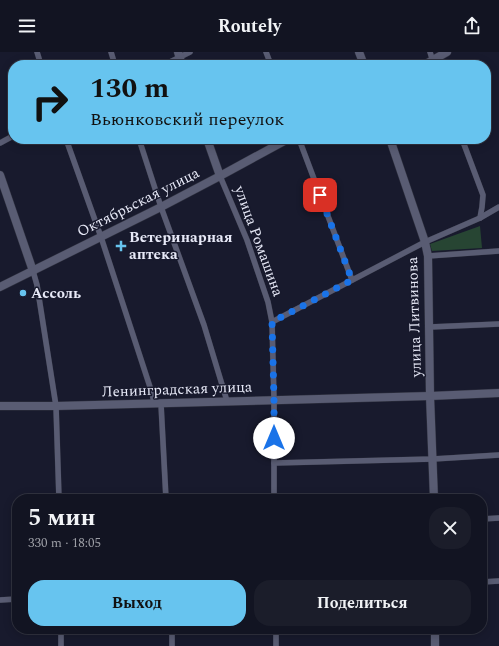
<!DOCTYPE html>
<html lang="ru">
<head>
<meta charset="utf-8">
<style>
	:root { --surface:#121422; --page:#1b1d2a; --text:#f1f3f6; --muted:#9c9ea5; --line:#313340; --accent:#67c4ef }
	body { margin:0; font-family:Spectral,serif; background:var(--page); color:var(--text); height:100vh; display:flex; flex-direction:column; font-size:15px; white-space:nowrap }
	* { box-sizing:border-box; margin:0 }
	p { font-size:13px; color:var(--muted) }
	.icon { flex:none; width:22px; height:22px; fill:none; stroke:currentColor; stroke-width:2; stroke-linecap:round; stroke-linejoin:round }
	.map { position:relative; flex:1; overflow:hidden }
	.side { position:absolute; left:12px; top:442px; width:475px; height:140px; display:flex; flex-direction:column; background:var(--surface); border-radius:16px; box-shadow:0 2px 10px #0003,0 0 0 1px var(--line) }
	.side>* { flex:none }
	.banner { position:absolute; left:8px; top:8px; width:483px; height:84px; border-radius:16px; box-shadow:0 2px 10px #0003,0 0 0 1px var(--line); background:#67c4ef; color:#111; overflow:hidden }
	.pin { position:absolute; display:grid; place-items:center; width:34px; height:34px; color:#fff; margin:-17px; border-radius:8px; box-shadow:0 2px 6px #0006 }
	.me { position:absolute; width:44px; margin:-22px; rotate:0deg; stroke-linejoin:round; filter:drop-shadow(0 0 3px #0008) }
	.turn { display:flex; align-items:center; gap:14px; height:84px; padding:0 16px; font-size:18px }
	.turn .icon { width:52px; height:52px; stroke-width:2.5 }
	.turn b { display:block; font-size:28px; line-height:34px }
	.round { display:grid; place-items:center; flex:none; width:42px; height:42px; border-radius:16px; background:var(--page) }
	.overview { display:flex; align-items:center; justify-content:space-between; height:68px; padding:0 16px }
	h1 { font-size:24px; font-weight:700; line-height:30px }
	.cta { display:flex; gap:8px; margin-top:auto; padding:8px 16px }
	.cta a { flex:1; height:46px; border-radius:16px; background:var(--accent); color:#111; font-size:16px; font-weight:700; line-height:46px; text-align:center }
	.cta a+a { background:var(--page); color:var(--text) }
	header { display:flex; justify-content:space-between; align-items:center; height:52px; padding:0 16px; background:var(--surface); font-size:18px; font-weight:700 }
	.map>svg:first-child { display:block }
	.green { fill:#274533 }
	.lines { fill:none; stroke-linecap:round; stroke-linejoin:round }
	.street-casing { stroke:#313341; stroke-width:6 }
	.secondary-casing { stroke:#313341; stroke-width:9 }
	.street { stroke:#595c73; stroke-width:5.5 }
	.secondary { stroke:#595c73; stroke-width:8 }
	.route { stroke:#1a73e8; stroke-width:7; stroke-dasharray:0 12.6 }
	.poi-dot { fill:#67c4ef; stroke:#181a2d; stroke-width:1.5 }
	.labels { text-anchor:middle; stroke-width:3; stroke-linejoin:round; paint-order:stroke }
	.street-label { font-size:15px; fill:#e7e9f7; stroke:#181a2d }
	.poi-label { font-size:15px; font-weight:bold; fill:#e7e9f7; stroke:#181a2d; text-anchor:start }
</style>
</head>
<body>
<header><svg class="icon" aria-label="menu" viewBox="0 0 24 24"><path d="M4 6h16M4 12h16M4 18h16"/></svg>Routely<svg class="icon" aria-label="share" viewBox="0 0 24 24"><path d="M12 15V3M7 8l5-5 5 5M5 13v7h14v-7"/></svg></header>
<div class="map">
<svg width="499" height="594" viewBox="0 0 499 594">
	<rect width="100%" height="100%" fill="#181a2d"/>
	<path class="green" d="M480 174 482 196 432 199 430 192Z"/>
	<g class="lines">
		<g class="street-casing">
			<g id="street">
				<path d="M37 0 41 13"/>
				<path d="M111 0 115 13"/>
				<path d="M266 0 271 13"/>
				<path d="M430 0 434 13"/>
				<path d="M164 13 190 0"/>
				<path d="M66 87 101 185 152 341 154 351"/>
				<path d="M139 87 161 155 204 273 227 349"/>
				<path d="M299 87 352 228"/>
				<path d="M462 87 483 143 482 155 480 166"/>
				<path d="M0 91 13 84"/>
				<path d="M220 124 247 188 268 250 272 270 274 348V447"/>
				<path d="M428 204 499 199"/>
				<path d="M33 219 37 233 56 354 59 447"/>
				<path d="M272 270 425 190 480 166 499 155"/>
				<path d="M430 275 499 272"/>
				<path d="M161 352 166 447"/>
				<path d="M274 411 433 407 499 403"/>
				<path d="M482 467 499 466"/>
				<path d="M482 530 499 529"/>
				<path d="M0 548 17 547"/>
				<path d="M61 577V594"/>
				<path d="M172 594V577"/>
				<path d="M276 594V577"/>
			</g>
		</g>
		<g class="secondary-casing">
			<g id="secondary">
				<path d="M178 0 182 13"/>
				<path d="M359 0 364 13"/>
				<path d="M424 13 447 0"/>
				<path d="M207 87 220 124"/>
				<path d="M390 87 425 190 428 204 430 344 434 447"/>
				<path d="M0 123 33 219"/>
				<path d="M0 235 161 155 220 124 288 87"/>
				<path d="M0 354H56L430 344 499 341"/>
				<path d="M435 577V594"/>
			</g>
		</g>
		<use href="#street" class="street"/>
		<use href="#secondary" class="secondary"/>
	</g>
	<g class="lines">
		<path class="route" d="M274 386V348L272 270 352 228 320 143"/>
	</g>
	<g class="poi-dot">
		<path d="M119 188h4v4h4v4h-4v4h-4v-4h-4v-4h4z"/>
		<circle cx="23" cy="241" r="4"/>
	</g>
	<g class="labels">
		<g class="street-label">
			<text transform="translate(138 150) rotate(-27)" y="5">Октябрьская улица</text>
			<text transform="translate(259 189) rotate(70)" y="5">улица Ромашина</text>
			<text transform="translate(414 265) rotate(-92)" y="5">улица Литвинова</text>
			<text transform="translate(177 337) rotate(-2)" y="5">Ленинградская улица</text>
		</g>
		<g class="poi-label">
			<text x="129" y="190">Ветеринарная<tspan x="129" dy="17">аптека</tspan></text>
			<text x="31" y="246">Ассоль</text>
		</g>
	</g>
</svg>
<div class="pin" style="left:320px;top:143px;background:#d93025"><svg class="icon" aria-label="arrive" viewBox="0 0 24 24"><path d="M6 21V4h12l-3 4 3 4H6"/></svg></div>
<svg class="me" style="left:274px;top:386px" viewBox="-20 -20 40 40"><circle r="19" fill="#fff"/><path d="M0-13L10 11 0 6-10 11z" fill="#1a73e8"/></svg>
<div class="banner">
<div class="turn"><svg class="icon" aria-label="right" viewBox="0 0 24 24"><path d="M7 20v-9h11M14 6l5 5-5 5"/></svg><div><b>130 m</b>Вьюнковский переулок</div></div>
</div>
<section class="side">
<div class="overview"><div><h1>5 мин</h1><p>330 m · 18:05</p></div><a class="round"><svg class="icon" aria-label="close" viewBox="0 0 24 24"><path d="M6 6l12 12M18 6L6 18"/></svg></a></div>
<div class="cta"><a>Выход</a><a>Поделиться</a></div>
</section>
</div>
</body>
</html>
